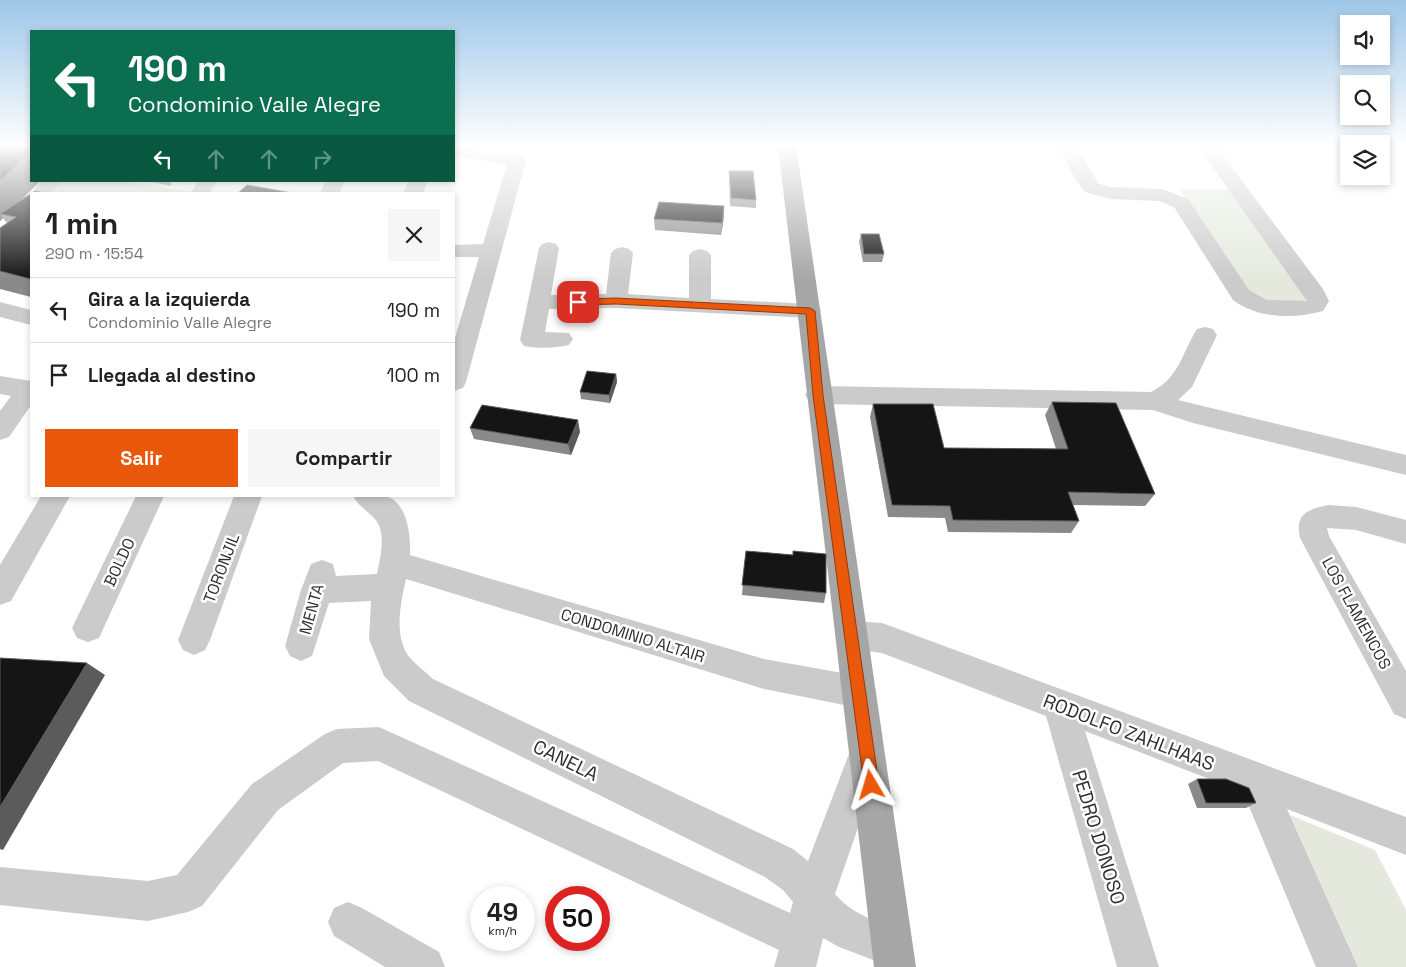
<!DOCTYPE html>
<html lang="es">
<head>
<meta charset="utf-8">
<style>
	:root { --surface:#fff; --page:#f6f6f6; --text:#222; --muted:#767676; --line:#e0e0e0; --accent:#ea580c }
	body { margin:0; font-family:"Space Grotesk",sans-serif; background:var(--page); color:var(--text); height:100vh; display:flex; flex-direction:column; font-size:19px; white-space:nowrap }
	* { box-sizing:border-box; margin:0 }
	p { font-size:16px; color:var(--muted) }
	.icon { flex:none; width:28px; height:28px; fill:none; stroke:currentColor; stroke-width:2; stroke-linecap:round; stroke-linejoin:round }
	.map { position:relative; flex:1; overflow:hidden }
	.details { position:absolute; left:30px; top:192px; width:425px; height:305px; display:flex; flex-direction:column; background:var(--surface); border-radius:0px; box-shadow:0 2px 8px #0003 }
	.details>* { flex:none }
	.banner { position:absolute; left:30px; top:30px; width:425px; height:152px; border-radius:0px; box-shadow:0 2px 8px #0003; background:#0b6e4f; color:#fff; overflow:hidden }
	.buttons { position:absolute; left:1340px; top:15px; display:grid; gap:10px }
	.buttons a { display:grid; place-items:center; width:50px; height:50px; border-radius:0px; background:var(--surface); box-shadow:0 2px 8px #0003; font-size:25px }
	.speed { position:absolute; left:470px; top:886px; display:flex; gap:10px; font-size:25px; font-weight:700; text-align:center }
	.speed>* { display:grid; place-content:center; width:65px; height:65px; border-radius:50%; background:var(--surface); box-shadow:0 2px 8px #0003; line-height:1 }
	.speed small { font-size:12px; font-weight:400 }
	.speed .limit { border:8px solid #d22; background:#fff; color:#111 }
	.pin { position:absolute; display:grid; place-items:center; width:42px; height:42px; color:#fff; margin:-21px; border-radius:10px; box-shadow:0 2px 8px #0006 }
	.me { position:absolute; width:55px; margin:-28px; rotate:353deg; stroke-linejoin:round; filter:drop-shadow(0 0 4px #0008) }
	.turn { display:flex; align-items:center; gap:18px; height:105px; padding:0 15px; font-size:22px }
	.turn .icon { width:65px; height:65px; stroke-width:2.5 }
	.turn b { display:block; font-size:35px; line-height:42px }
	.lanes { display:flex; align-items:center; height:48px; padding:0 15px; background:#0003; justify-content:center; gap:25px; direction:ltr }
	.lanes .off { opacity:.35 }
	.round { display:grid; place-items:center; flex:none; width:52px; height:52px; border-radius:0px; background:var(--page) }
	.head { display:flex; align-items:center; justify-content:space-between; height:85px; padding:0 15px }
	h1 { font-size:30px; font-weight:800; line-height:38px }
	.primary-button { display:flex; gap:10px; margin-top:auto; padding:10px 15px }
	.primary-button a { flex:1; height:58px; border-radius:0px; background:var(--accent); color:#fff; font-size:20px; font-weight:800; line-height:58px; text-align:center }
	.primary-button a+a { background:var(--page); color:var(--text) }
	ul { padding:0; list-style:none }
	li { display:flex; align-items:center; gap:15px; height:65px; padding:0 15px; border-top:1px solid var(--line) }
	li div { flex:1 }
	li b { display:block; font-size:19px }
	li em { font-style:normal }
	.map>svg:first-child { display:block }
	.green { fill:#e5e9dd }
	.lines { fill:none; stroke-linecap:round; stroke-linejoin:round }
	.minor { fill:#cbcbcb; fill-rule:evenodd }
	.major { fill:#a6a6a6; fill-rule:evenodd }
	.wall { fill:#8a8a8a }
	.shaded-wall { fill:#5b5b5b }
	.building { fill:#151515; stroke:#5b5b5b }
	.route { fill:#ea580c; stroke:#983908 }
	.labels { text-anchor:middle; stroke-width:5; stroke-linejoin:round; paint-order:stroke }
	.street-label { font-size:16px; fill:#2e2e2e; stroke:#fff }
	.near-street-label { font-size:19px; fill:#2e2e2e; stroke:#fff }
</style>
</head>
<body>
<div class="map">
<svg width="1406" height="967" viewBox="0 0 1406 967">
	<rect width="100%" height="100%" fill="#fff"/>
	<g class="green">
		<path d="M52 181H123L200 193 40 194Z"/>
		<path d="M1179 189H1233L1307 293V302L1267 303 1250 296Z"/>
		<path d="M1290 815 1375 850 1406 910V967H1358Z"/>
	</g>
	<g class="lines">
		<g class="minor">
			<path d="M1057 145H1075L1099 184 1111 187 1162 189 1188 199 1249 290 1267 300 1307 301 1197 145H1215L1323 289 1329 301 1323 311C1294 319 1258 319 1233 300L1174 207 1159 201 1110 199 1085 192 1076 180Z"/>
			<path d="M454 146 517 154 523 156 526 160 466 382 463 388 454 391V341L479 257H454V245L483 244 507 164 454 156Z"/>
			<path d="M41 181H61L51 194 31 195Z"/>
			<path d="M198 181H217L209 194H190Z"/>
			<path d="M326 181H345L339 194H319Z"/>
			<path d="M408 181H427L423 194H403Z"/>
			<path d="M549 242 556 244 559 248 551 295 606 294 611 253 615 249 622 247 629 249 633 253 628 294 689 298V255L693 251 700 249 707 251 711 255V299L810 304 818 306 821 311 818 316 810 318 616 308 549 309 545 332 569 333 573 339 569 345C555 348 538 349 524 346L520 340 539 248 542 244Z"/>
			<path d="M0 302 31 310V325L0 317Z"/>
			<path d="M1205 327 1213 329 1217 335 1192 387 1178 400 1406 455V475L1193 423 1153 410 818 404 809 401 805 395 809 389 818 386 1151 392C1179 378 1181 355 1197 329Z"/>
			<path d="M0 376 31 381V405L9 437 0 440V411L11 396 0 394Z"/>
			<path d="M41 496H70L11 601 0 605V565Z"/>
			<path d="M136 496H164L99 638 88 642 77 638 72 628Z"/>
			<path d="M234 496H262L210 640 205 650 194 655 183 650 178 640Z"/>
			<path d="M353 496C363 496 376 494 385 496 408 501 411 538 410 555L764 659 859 676 871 681 876 692 871 703 859 708 764 689 406 579C401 602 394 632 407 654 413 663 425 671 433 679L793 849 808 861 854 741 866 735 878 741 884 753 835 894C854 917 881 922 907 933L913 947 907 961 892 967 839 947 823 938 816 967H774L779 950 378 761 343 763 278 810 202 906 188 912 148 921 0 905V867L148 881 177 875 252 784 325 734 337 729 379 727 790 913 793 902 783 890 765 877 409 701 384 676 369 639 371 601 329 603 312 656 301 661 290 656 285 646 301 590 311 564 322 560 333 564 336 576 377 574C380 558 387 533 375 519 368 511 359 507 353 496Z"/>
			<path d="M1328 505 1356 507 1406 520V544L1356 530 1327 528 1329 536 1406 671V719L1394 714 1300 538C1295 514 1306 510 1328 505Z"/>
			<path d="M851 621 882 623 1406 817V855L1287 809 1358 967H1316L1243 792 1085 731 1159 967H1117L1046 716 882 653 851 649 840 645 835 635 840 625Z"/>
			<path d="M348 902 362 908 439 952 445 967H385L334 936 328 922 334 908Z"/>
		</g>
		<path class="major" d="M778 145H796L916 967H874Z"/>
	</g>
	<g class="wall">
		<path d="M0 145 40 181 21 200 31 194V297L0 289V228L7 223 3 218 0 221Z"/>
		<path d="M729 171 756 200V208L730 206Z"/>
		<path d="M148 181H171V186Z"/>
		<path d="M724 206V217L721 235 655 230 654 219Z"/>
		<path d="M861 234 884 254 882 262H863L859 242Z"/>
		<path d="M616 374 617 382 610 403 581 399 580 392Z"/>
		<path d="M1052 402 1155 494 1145 506 1073 505 1079 521 1071 533 948 532 945 518 888 517 870 417 873 404 944 448 1056 449 1045 415Z"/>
		<path d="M470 428 580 432 571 455 474 439Z"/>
		<path d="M746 551 793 555V551L826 593 824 603 742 595Z"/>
		<path d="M1197 779 1256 803 1246 808H1197L1188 784Z"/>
	</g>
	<g class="shaded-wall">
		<path d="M31 152V181H40L6 215 0 214V181Z"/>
		<path d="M724 206V217L721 235 722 223Z"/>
		<path d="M0 214 3 218 0 221Z"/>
		<path d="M616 374 617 382 610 403 609 395Z"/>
		<path d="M578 420 580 432 571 455 568 444Z"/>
		<path d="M87 663 105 675 3 850 0 849V807Z"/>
	</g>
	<g class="building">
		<path d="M0 145H31V152L0 181Z"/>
		<path d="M729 171H753L756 200 731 198Z"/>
		<path d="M247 185 299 194H237Z"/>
		<path d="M35 191 49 194H31V279L0 271V228L16 217 0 214Z"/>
		<path d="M659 202 724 206 722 223 654 219Z"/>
		<path d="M861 234H879L884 254H864Z"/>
		<path d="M587 371 616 374 609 395 580 392Z"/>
		<path d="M1052 402 1116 403 1155 494 1068 492 1079 521 953 520 950 506 892 505 873 404H933L944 448 1068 449Z"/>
		<path d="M482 405 578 420 568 444 470 428Z"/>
		<path d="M746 551 793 555V551L826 554V593L742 585Z"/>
		<path d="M0 658 87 663 0 807Z"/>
		<path d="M1197 779H1226L1249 788 1256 803H1206Z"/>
	</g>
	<linearGradient id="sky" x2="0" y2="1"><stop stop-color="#9dc6e8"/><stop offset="0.52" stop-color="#fff"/><stop offset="1" stop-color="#fff" stop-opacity="0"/></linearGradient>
	<rect width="1406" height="280" fill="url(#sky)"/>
	<path class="route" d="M616 298 810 308 815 311 823 395 879 785 876 790 871 792 866 790 864 785 813 395 806 314 616 304 578 305 573 302 578 299Z"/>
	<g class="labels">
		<g class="street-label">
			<text transform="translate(119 562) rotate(-65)" y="6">BOLDO</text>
			<text transform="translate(221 568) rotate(-69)" y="6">TORONJIL</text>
			<text transform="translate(311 609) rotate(-74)" y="6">MENTA</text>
			<text transform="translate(1357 613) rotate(61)" y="6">LOS FLAMENCOS</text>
			<text transform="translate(633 635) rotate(17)" y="6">CONDOMINIO ALTAIR</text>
		</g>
		<g class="near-street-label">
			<text transform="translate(1129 732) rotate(21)" y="7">RODOLFO ZAHLHAAS</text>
			<text transform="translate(566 760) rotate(26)" y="7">CANELA</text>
			<text transform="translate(1099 837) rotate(73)" y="7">PEDRO DONOSO</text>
		</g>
	</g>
</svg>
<div class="buttons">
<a><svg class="icon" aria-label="sound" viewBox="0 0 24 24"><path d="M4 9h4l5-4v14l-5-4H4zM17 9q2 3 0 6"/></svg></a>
<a><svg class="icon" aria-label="search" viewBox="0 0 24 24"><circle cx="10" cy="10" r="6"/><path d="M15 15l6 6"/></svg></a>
<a><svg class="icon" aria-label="layers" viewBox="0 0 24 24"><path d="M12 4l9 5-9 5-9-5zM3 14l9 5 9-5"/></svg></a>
</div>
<div class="speed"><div>49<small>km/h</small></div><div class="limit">50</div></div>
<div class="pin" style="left:578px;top:302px;background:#d93025"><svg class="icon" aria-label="arrive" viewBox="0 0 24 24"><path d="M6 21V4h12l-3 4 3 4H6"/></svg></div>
<svg class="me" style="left:871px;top:785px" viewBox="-20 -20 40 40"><path d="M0-17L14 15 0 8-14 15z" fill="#ea580c" stroke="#fff" stroke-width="4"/></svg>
<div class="banner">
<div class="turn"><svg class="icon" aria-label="left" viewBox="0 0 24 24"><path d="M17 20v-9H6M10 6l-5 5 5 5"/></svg><div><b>190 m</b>Condominio Valle Alegre</div></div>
<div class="lanes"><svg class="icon" aria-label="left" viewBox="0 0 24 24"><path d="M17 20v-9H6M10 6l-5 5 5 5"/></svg><svg class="icon off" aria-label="ahead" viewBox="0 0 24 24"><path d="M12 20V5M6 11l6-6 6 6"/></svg><svg class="icon off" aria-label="ahead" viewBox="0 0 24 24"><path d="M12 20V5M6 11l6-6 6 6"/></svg><svg class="icon off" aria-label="right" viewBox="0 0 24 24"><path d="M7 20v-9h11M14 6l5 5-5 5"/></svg></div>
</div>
<section class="details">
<div class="head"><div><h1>1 min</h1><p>290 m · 15:54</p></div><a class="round"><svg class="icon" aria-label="close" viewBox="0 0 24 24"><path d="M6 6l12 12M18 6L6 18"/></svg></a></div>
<ul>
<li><svg class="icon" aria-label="left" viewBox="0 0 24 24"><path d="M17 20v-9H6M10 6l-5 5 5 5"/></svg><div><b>Gira a la izquierda</b><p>Condominio Valle Alegre</p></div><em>190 m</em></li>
<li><svg class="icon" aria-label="arrive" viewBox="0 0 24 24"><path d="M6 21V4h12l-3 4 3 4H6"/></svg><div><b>Llegada al destino</b></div><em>100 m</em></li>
</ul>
<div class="primary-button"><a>Salir</a><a>Compartir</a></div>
</section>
</div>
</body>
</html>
